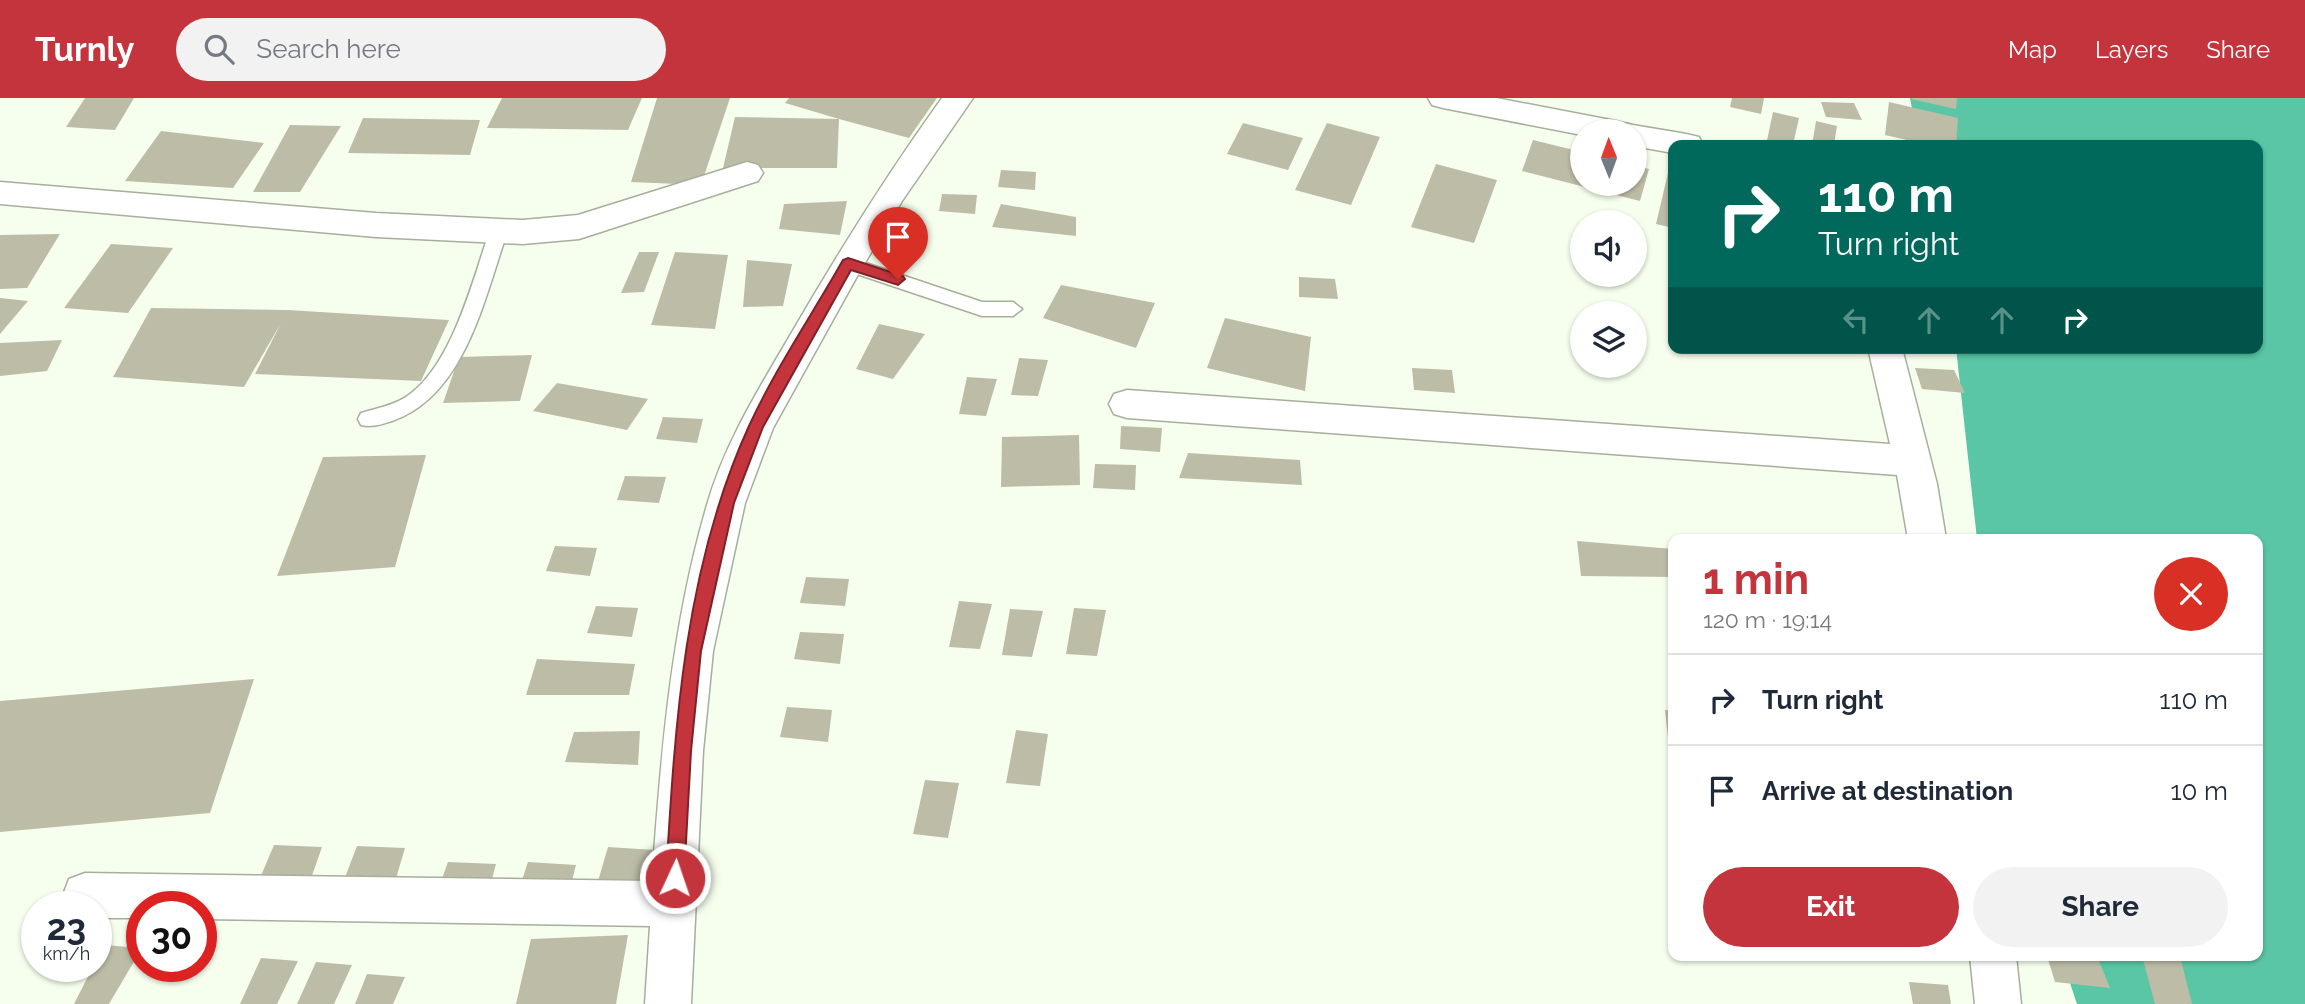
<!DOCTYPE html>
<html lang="en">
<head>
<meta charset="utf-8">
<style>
	:root { --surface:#fff; --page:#f2f2f3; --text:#1f2937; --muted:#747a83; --line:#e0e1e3; --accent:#c4343c }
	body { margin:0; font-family:Raleway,sans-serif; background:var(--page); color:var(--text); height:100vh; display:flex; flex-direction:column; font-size:26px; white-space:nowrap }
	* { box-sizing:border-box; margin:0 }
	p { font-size:23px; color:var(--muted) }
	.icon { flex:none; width:38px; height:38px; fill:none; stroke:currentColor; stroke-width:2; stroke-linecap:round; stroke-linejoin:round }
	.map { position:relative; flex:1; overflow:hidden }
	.side { position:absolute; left:1668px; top:436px; width:595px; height:427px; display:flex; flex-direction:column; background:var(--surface); border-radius:14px; box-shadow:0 2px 5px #0004 }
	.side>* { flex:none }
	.hud { position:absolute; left:1668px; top:42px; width:595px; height:214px; border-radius:14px; box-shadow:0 2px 5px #0004; background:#00695c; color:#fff; overflow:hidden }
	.needle { width:46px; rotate:359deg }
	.tools { position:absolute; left:1570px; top:21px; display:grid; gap:14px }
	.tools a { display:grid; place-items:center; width:77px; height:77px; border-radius:50%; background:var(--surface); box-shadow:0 2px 5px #0004; font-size:35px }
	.speed { position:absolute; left:21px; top:793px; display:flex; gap:14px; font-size:35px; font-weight:700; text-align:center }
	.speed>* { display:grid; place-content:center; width:91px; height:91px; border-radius:50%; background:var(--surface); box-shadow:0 2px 5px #0004; line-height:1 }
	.speed small { font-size:18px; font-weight:400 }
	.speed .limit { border:10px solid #d22; background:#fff; color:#111 }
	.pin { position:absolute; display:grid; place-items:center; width:60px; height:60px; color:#fff; margin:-72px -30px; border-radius:50% 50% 50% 0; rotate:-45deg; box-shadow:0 0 7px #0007 }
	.pin .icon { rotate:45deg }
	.me { position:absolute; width:77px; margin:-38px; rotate:3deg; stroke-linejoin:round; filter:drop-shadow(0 0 5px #0008) }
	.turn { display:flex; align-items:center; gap:24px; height:147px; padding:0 35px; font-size:32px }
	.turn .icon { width:91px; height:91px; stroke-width:2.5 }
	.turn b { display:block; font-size:49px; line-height:60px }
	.lanes { display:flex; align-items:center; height:66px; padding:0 35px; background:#0003; justify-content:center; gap:35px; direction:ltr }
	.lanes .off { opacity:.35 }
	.round { display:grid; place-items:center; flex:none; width:74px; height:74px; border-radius:37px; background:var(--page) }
	.summary { display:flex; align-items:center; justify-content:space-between; height:119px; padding:0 35px }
	h1 { font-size:42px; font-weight:700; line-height:52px; color:var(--accent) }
	.button { display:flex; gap:14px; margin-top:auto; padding:14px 35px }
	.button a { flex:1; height:80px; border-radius:42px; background:var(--accent); color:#fff; font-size:28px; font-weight:700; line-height:80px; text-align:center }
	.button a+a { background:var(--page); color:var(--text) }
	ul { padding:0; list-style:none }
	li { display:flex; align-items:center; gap:21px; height:91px; padding:0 35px; border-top:2px solid var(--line) }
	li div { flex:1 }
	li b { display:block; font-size:26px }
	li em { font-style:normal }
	header { display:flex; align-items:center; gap:42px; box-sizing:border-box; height:98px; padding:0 35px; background:var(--accent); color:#fff }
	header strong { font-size:33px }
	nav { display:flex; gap:38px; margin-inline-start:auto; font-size:24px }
	.search { width:490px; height:63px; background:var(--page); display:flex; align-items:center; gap:18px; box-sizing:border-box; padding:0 24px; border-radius:38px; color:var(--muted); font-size:26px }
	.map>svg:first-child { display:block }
	.water { fill:#5ac6a5 }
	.building { fill:#bdbda7 }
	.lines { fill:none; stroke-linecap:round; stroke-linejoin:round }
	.service-casing { stroke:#a6af9b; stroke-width:3 }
	.minor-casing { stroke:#a6af9b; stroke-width:3 }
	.service { fill:#fff; fill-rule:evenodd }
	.minor { fill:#fff; fill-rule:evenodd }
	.route { fill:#c4343c; stroke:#7f2227; stroke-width:2 }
</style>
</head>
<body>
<header>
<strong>Turnly</strong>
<div class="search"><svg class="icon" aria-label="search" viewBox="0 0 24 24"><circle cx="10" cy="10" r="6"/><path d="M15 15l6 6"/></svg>Search here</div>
<nav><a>Map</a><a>Layers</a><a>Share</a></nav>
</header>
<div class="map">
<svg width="2305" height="906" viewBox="0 0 2305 906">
	<rect width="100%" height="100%" fill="#f6ffee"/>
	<path class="water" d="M1910 0H2305V906H2077L2061 858H2258V441H1977L1956 250H2258V47H1919Z"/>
	<g class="building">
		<path d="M85 0H134L115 32 66 29Z"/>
		<path d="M502 0H642L628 32 487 30Z"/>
		<path d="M657 0H730L701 87 631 84Z"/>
		<path d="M789 0H937L909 40 839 21 837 70H723L735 19 839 21 785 5Z"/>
		<path d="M1732 0H1764L1761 16 1730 9Z"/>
		<path d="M1912 0H1957L1956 11 1911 1Z"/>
		<path d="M1821 4 1854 5 1862 22 1826 19Z"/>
		<path d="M1889 4 1958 20 1956 47H1928L1885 37Z"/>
		<path d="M1773 14 1799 20 1793 47H1766Z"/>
		<path d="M363 20 480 22 470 57 348 55Z"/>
		<path d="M1816 23 1837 28 1834 47H1812Z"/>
		<path d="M1243 25 1303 40 1288 72 1227 56Z"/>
		<path d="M1327 25 1380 39 1351 107 1295 92Z"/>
		<path d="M290 27 341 28 300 94H253Z"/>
		<path d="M161 33 264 45 233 90 125 83Z"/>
		<path d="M1533 42 1582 54V86H1634V67L1649 71 1640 103 1522 73Z"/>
		<path d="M1436 66 1497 82 1474 145 1411 129Z"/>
		<path d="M1001 72 1036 74 1035 92 998 89Z"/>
		<path d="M1668 75 1673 76V130L1656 126Z"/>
		<path d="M942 96 977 97 975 116 939 113Z"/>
		<path d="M847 103 840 137 779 131 784 106Z"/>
		<path d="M1001 106 1076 119V138L992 129Z"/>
		<path d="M60 136 27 190 0 191V137Z"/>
		<path d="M111 146 173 150 128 215 64 210Z"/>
		<path d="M639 154H659L644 194 621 195Z"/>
		<path d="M675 154 728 157 715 231 651 227Z"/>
		<path d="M747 162 792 166 783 208 743 209Z"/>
		<path d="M1299 179 1335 181 1338 201 1299 199Z"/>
		<path d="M1061 187 1155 205 1136 250 1043 220Z"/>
		<path d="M0 200 28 203 0 236Z"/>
		<path d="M151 210 288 212 449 222 421 283 255 276 281 225 244 289 113 279Z"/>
		<path d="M1225 220 1311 239 1305 293 1207 270Z"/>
		<path d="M879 226 925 236 893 281 856 271Z"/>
		<path d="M62 242 47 273 0 278V245Z"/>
		<path d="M1911 250H1948L1950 256 1911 252Z"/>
		<path d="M532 257 520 303 443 305 459 259Z"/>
		<path d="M1019 260 1048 262 1038 298 1011 297Z"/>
		<path d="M1412 270 1452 272 1455 295 1414 292Z"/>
		<path d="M1915 270 1954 272 1965 295 1922 291Z"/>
		<path d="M967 279 997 281 986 318 959 316Z"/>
		<path d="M557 285 648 301 627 332 533 313Z"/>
		<path d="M663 319 703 321 697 345 656 341Z"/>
		<path d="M1121 328 1162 330 1160 354 1120 351Z"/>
		<path d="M1079 337 1080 387 1001 389 1002 339Z"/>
		<path d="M1188 355 1300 362 1302 387 1179 380Z"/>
		<path d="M426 357 395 469 277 478 323 359Z"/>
		<path d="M1095 366 1136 367 1135 392 1093 390Z"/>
		<path d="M625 378 666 379 659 405 617 402Z"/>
		<path d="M1577 443 1673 451V479L1581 478Z"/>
		<path d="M555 448 597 450 590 478 546 473Z"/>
		<path d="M806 479 849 481 845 508 800 505Z"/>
		<path d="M959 503 992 506 980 551 949 549Z"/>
		<path d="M596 508 638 510 632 539 587 535Z"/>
		<path d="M1074 510 1106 512 1097 558 1066 556Z"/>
		<path d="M1010 511 1043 513 1032 559 1002 557Z"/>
		<path d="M800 534 844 536 840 566 794 561Z"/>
		<path d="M537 561 635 566 629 597H526Z"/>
		<path d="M254 581 210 715 0 734V603Z"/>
		<path d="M787 609 832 612 828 644 780 639Z"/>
		<path d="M1665 612 1673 613V667L1671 668Z"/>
		<path d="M1016 632 1048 636 1040 688 1006 685Z"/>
		<path d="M640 633 638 667 565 664 574 634Z"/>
		<path d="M925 682 959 685 948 740 913 736Z"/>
		<path d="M274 747 322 749 309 786 260 780Z"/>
		<path d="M357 748 405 750 394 787 344 782Z"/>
		<path d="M608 749 655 752 648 788 598 783Z"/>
		<path d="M448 764 496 766 486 803 436 797Z"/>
		<path d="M528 764 576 767 567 803 517 797Z"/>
		<path d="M628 837 616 906H516L531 841Z"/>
		<path d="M104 847 142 850 109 906H74Z"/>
		<path d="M2047 858H2097L2110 890 2055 884Z"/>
		<path d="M2142 858H2180L2192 906H2155Z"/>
		<path d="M261 860 298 863 277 906H240Z"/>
		<path d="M316 864 352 867 334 906H297Z"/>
		<path d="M367 876 405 879 393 906H355Z"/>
		<path d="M1909 884 1948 887 1951 906H1913Z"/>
	</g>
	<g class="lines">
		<g class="service-casing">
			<g id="service">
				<path d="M499 126 508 132C485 197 466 298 392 323 382 326 372 330 361 327L358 321 361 315C377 310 392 308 406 299 452 269 473 181 490 132Z"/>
				<path d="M848 159 982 204H1013L1022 211 1013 218H982L842 171 839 166Z"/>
			</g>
		</g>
		<g class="minor-casing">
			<g id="minor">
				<path d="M942 0H973L902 103 860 173 773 330 745 405 713 553 703 653 691 906H645L650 828 201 821V808H142V820H96V808H67L63 797 69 781 85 775 652 783C661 656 671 530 707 407 724 347 757 294 788 241 836 158 886 78 942 0Z"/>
				<path d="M1428 0H1496L1616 23C1641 30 1671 32 1699 39L1703 47H1673V55L1634 48V33H1582V37L1443 10 1432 7Z"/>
				<path d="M747 64 758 67 763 75 758 83 579 141 523 146 376 139 0 106V84L376 115 523 122 578 117Z"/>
				<path d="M1868 250H1902L1937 386 1946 441H1908L1897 377 1127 320 1114 316 1109 306 1114 296 1127 292 1890 346Z"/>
				<path d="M1970 858H2016L2021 906H1975Z"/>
			</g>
		</g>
		<use href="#service" class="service"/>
		<use href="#minor" class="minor"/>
	</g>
	<path class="route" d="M848 160 903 178 905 181 898 187 851 172 763 329 734 405 701 553 691 653 684 780 682 787 675 789 669 787 666 780C675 627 684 470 749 328 775 271 812 217 843 162Z"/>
</svg>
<div class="tools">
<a><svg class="needle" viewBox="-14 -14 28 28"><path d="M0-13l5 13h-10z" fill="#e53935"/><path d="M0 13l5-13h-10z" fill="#747a83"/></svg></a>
<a><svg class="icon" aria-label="sound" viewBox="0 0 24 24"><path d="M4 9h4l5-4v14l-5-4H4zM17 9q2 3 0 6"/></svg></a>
<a><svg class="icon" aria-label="layers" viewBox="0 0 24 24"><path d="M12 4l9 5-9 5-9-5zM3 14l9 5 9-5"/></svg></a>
</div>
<div class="speed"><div>23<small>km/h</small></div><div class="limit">30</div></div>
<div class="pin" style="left:898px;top:181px;background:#d93025"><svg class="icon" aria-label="arrive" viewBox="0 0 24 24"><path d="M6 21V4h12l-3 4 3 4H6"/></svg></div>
<svg class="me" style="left:675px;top:780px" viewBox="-20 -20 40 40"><circle r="17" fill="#c4343c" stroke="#fff" stroke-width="3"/><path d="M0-11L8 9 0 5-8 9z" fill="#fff"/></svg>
<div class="hud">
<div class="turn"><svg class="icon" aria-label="right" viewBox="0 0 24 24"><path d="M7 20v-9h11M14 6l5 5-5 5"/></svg><div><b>110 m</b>Turn right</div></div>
<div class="lanes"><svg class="icon off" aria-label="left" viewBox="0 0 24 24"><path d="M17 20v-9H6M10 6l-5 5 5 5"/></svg><svg class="icon off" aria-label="ahead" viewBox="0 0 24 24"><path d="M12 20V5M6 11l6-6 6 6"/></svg><svg class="icon off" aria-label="ahead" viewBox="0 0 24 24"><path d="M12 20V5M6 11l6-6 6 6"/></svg><svg class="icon" aria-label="right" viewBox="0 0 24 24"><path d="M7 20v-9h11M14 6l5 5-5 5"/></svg></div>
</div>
<section class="side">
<div class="summary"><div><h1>1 min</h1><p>120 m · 19:14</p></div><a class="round" style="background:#d93025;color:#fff"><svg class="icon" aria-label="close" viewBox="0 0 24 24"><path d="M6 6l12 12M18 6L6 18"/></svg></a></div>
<ul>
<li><svg class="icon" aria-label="right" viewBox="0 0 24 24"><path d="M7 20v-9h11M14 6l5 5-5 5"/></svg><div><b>Turn right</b></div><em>110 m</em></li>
<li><svg class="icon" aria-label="arrive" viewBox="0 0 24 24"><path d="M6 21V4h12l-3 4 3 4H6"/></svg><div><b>Arrive at destination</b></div><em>10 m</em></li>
</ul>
<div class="button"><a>Exit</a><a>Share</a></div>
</section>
</div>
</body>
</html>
